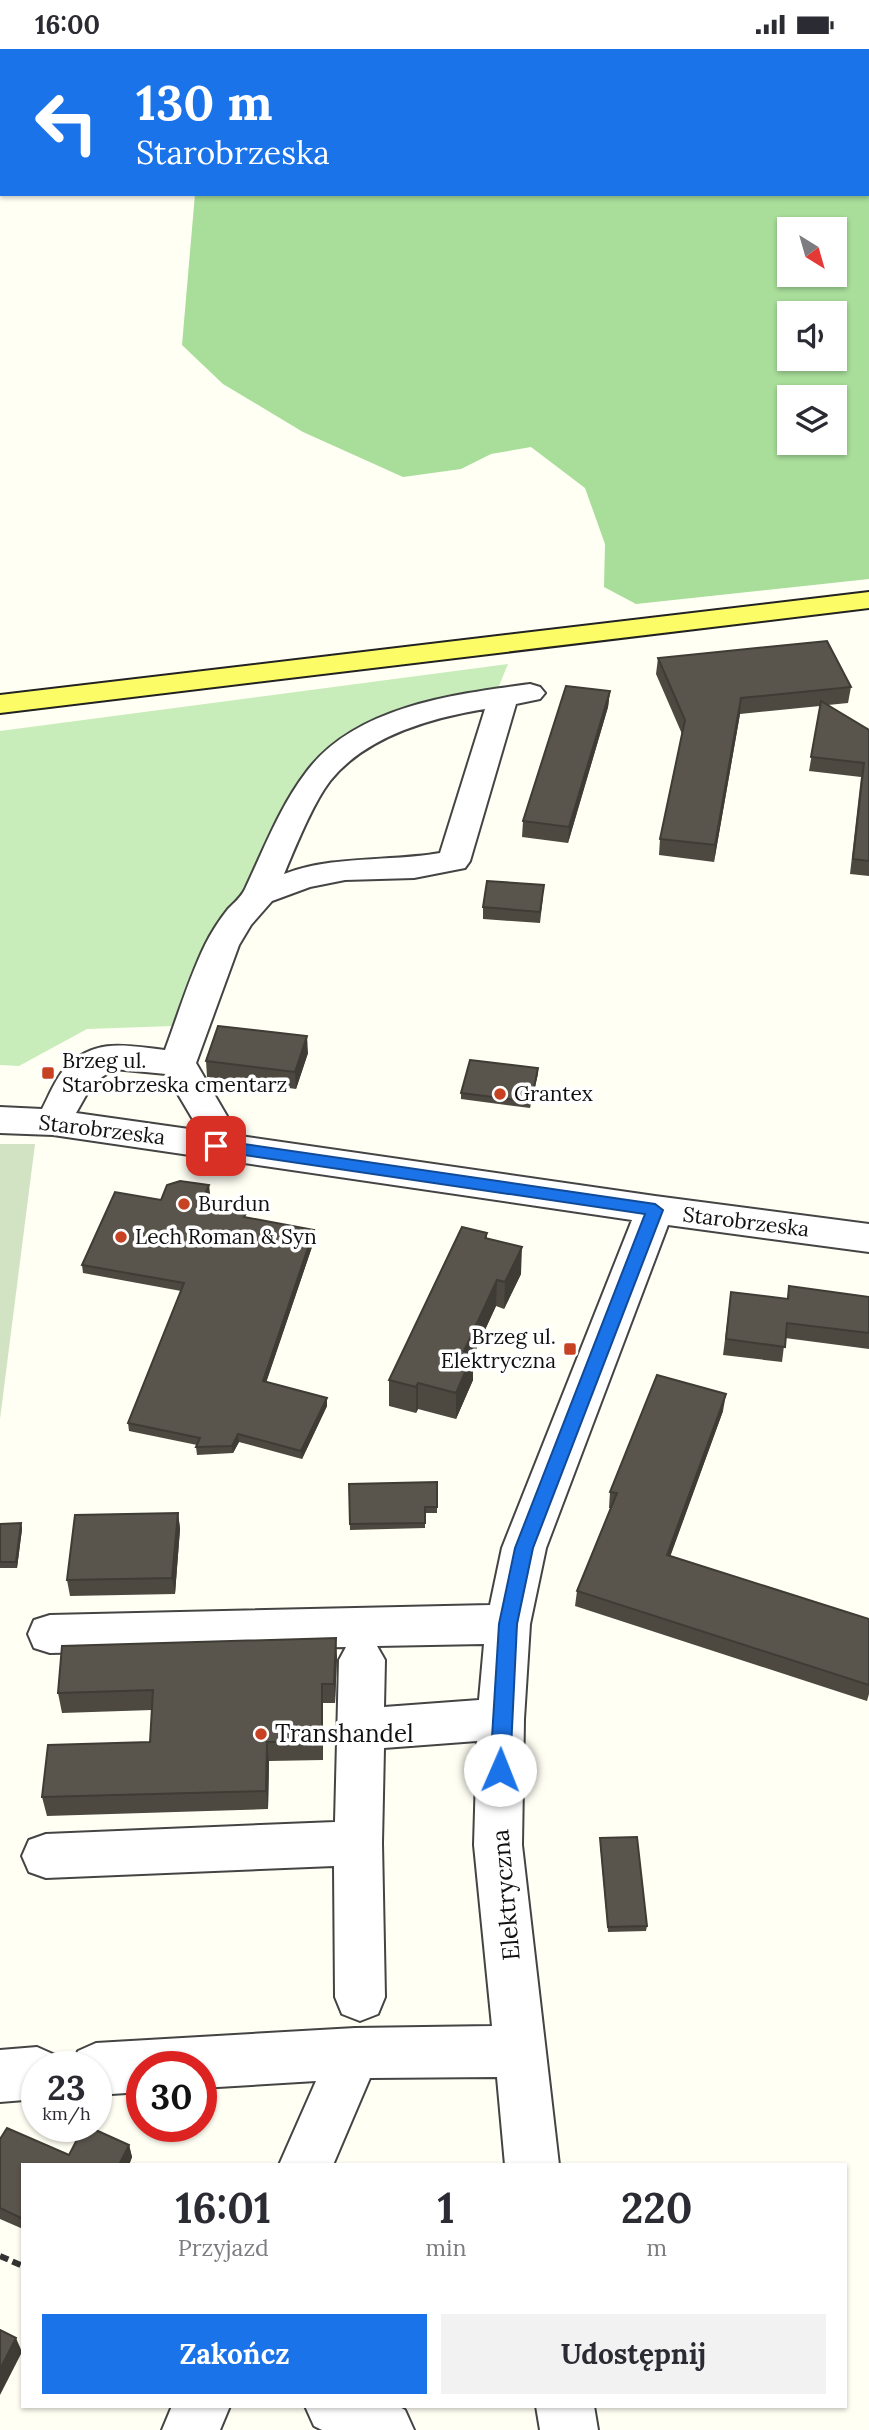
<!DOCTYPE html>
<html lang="pl">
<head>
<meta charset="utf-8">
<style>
	:root { --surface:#fff; --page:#f2f2f3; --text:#2b2b33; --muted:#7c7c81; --accent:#1a73e8 }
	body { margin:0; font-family:Lora,serif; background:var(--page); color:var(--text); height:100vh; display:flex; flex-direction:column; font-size:26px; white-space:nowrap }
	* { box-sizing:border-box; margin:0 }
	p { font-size:23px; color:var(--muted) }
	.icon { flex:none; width:38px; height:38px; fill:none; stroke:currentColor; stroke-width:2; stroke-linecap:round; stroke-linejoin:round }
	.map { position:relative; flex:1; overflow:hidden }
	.drawer { position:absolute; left:21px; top:2114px; width:826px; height:245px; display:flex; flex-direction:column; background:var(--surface); border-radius:0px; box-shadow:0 2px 5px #0004 }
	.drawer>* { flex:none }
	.banner { position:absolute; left:0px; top:0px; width:870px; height:147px; box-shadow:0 2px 5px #0004; background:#1a73e8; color:#fff; overflow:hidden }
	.needle { width:46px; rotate:143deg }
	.tools { position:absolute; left:777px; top:168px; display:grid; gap:14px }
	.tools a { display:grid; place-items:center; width:70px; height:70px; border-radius:0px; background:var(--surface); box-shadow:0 2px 5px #0004; font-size:35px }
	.speed { position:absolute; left:21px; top:2002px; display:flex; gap:14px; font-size:35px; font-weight:700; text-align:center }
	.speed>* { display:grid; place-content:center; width:91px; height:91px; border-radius:50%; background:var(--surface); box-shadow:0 2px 5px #0004; line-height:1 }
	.speed small { font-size:18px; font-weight:400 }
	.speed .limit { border:10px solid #d22; background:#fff; color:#111 }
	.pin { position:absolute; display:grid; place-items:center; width:60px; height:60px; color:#fff; margin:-30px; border-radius:14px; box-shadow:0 4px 10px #0006 }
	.me { position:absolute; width:77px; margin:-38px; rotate:1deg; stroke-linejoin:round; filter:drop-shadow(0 0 5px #0008) }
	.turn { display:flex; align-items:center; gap:24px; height:147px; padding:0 21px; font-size:32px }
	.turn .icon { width:91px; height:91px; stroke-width:2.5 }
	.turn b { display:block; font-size:49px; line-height:60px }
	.eta { display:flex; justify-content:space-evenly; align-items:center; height:119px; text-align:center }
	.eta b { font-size:42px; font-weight:700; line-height:49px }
	.button { display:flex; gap:14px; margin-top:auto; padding:14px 21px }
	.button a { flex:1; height:80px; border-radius:0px; background:var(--accent); color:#fff; font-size:28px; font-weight:700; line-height:80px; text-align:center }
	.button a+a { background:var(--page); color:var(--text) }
	.status { display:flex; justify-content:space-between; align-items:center; height:49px; padding:0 35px; background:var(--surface); direction:ltr }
	.status svg { height:19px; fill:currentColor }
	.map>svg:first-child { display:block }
	.green { fill:#c9ecbb }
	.forest { fill:#a8dd9a; fill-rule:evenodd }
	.cemetery { fill:#d1e3c3 }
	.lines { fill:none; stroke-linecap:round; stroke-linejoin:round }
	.minor-casing { stroke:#444; stroke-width:4 }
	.major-casing { stroke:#222; stroke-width:4 }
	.path { stroke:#333; stroke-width:6; stroke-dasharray:9 4.5; stroke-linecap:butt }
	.minor { fill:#fff; fill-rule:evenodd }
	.major { fill:#fcfc67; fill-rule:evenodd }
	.wall { fill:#4d4941 }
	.shaded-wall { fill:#3f3c35 }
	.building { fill:#5a554c; stroke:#3f3c35; stroke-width:2 }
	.route { fill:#1a73e8; stroke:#114b97; stroke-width:2 }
	.poi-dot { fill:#c74222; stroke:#fff; stroke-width:2.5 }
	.labels { text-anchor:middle; stroke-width:7; stroke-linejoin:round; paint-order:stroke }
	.poi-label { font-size:21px; fill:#111; stroke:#fff; text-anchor:start }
	.street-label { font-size:21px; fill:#111; stroke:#fff }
	.near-poi-label { font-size:24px; fill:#111; stroke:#fff; text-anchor:start }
	.near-street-label { font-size:24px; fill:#111; stroke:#fff }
</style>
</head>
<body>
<div class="status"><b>16:00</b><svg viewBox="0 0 49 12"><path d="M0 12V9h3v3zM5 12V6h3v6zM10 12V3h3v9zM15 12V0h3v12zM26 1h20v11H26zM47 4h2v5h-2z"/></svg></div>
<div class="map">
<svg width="869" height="2381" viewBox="0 0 869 2381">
	<rect width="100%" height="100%" fill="#fffff4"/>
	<path class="green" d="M508 615 496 644 344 696 261 820 173 977 87 980 19 1017 0 1016V682Z"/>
	<path class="forest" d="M869 38V530L636 555 604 538 605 495 585 439 531 398 491 405 461 420 403 428 303 383 223 335 182 296 195 145H868ZM789 180H835V226H789ZM789 264H835V310H789ZM789 348H835V394H789Z"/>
	<path class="cemetery" d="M0 1095H35L0 1370Z"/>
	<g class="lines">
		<g class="minor-casing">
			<g id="minor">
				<path d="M530 635 540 638 545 644 540 650 516 655 470 812 465 819 414 829 345 831 310 838 272 852 251 876 239 896 196 1014 231 1074 233 1086 655 1147 869 1175V1203L668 1176 546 1499 530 1575 524 1670 522 1796 559 2116H505L497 2028 370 2029 333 2116H279L316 2032 201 2039V2018H142V2043L96 2046V2018H71L78 2002 96 1994 355 1979 492 1977 474 1796 477 1692 384 1699 382 1794 385 1948 378 1965 360 1972 342 1965 335 1948 334 1817 46 1829 29 1823 22 1807 29 1791 46 1785 335 1773 339 1611 346 1598 50 1604 34 1599 28 1585 34 1571 50 1566 490 1556 502 1499 632 1171 53 1086 0 1084V1058L42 1060C49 1047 56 1028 67 1017 97 988 128 997 165 1001 178 966 189 929 205 896 211 884 220 870 228 860 234 854 242 847 245 840 264 800 280 757 307 722 356 657 455 645 530 635ZM485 660 440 804C388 813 334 806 284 825 295 799 313 754 330 732 366 687 430 669 485 660ZM114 1020 166 1025 195 1074 196 1081 76 1064 93 1034ZM484 1595 479 1651 384 1658 385 1611 377 1597Z"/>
				<path d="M37 1998 55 2006 60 2018H37V2050L0 2053V2001Z"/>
				<path d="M172 2357H230L220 2381H162Z"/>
				<path d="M305 2357H398L405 2361 414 2381H322L314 2377Z"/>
				<path d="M536 2357H594L598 2381H540Z"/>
			</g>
		</g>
		<g class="major-casing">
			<path id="major" d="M869 543V559L0 664V646Z"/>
		</g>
		<path class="path" d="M0 2207 23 2217"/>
		<use href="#minor" class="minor"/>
		<use href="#major" class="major"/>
	</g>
	<g class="wall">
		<path d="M658 609 851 638 848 654 828 656 869 681V827L850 825 861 728 809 722 820 657 740 665 714 813 659 806 660 790 682 685 656 625Z"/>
		<path d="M610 642 608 658 568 794 522 788 523 772Z"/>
		<path d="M543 848 540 874 483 870V858Z"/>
		<path d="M308 1004 296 1040 207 1028 206 1012Z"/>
		<path d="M538 1019 530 1059 461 1050V1044Z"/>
		<path d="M210 1144 205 1155 315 1189 266 1333 327 1349V1357L302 1410 239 1393 233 1404 197 1406 196 1398 197 1396 129 1382 128 1374 181 1242 83 1224 82 1216Z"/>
		<path d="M487 1184V1189L521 1225 504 1260 496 1257 473 1307V1331L456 1370 418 1360 416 1364 389 1357V1331Z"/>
		<path d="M789 1237 869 1248V1300L785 1289 782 1313 723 1306 731 1243 787 1250Z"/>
		<path d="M723 1362 670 1507 869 1570V1645L867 1652 575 1557 577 1542 611 1459H609L610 1443Z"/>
		<path d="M437 1433V1464H425V1479L350 1481 349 1435Z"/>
		<path d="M178 1464 180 1480 175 1545 70 1547 67 1531Z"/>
		<path d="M21 1474 22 1480 17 1519H0V1475Z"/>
		<path d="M337 1608 335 1654H323V1711L269 1712 268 1760 47 1767 42 1748 150 1693 152 1661 62 1664 58 1644Z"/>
		<path d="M600 1789 647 1877 646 1882 608 1883 600 1795Z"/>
		<path d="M0 2090 69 2106 129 2096 132 2108 129 2116H23V2180L0 2170Z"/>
	</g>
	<g class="shaded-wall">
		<path d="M610 642 608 658 568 794 569 778Z"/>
		<path d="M741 649 740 665 714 813 715 796Z"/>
		<path d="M307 987 308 1004 296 1040 295 1023Z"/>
		<path d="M538 1019V1025L530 1059 531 1053Z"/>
		<path d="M209 1136 210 1144 202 1162 201 1154Z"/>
		<path d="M314 1181 315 1189 264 1340 263 1332Z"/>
		<path d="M522 1198 521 1225 504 1260 505 1233Z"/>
		<path d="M497 1231 496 1257 473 1307V1331L456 1370V1344L464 1302Z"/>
		<path d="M418 1334V1360L416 1364V1338Z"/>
		<path d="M726 1345 723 1362 665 1522 667 1506Z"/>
		<path d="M327 1349V1357L302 1410 301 1402Z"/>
		<path d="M238 1385 239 1393 233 1404 232 1397Z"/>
		<path d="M178 1464 180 1480 175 1545 172 1529Z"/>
		<path d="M21 1474 22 1480 17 1519 16 1513Z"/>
		<path d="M336 1589 337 1608 335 1654 334 1635Z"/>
		<path d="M322 1635 323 1654V1711L322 1692Z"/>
		<path d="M267 1693 269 1712 268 1760 266 1742Z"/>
		<path d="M129 2096 132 2108 129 2116H119Z"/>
		<path d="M16 2289 22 2303 0 2346V2320Z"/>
	</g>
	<g class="building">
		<path d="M827 592 851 638 741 649 715 796 660 790 685 671 658 609Z"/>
		<path d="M566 637 610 642 569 778 523 772Z"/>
		<path d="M821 652 869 681V812L853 810 864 714 811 708Z"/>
		<path d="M487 832 544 836 540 863 483 858Z"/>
		<path d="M218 977 307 987 295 1023 206 1012Z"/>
		<path d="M470 1011 538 1019 531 1053 461 1044Z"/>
		<path d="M180 1132 209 1136 201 1154 246 1164 244 1168 314 1181 263 1332 327 1349 301 1402 238 1385 232 1397 196 1398 200 1389 128 1374 184 1234 82 1216 115 1143 161 1151 167 1136Z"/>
		<path d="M462 1178 487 1184 485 1189 522 1198 505 1233 497 1231 464 1302 473 1305 456 1344 418 1334 416 1338 389 1331Z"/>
		<path d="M789 1237 869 1248V1284L787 1274 785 1298 726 1290 731 1243 788 1250Z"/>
		<path d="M657 1326 726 1345 667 1506 869 1570V1636L577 1542 617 1444 610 1443Z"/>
		<path d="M437 1433V1458H425V1474L350 1475 349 1435Z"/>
		<path d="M178 1464 172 1529 67 1531 75 1466Z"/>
		<path d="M21 1474 16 1513H0V1475Z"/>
		<path d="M336 1589 334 1635H322V1692L267 1693 266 1742 42 1748 48 1696 150 1693 153 1641 58 1644 62 1597Z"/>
		<path d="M637 1788 647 1877 608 1878 600 1789Z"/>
		<path d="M84 2077H87L129 2096 119 2116H23V2170L0 2159V2090L7 2079 69 2106Z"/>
		<path d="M0 2281 16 2289 0 2320Z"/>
	</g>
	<path class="route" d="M216 1091 655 1155 663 1161 533 1499 517 1575 510 1721 507 1727 500 1729 493 1727 490 1721 499 1575 515 1499 645 1165 210 1101 208 1097Z"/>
	<g class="poi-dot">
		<rect x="41" y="1017" width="14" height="14" rx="3.5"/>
		<circle cx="500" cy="1045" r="7"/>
		<circle cx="184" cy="1155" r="7"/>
		<circle cx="121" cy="1188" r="7"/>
		<rect x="563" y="1293" width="14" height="14" rx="3.5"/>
		<circle cx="261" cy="1685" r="7"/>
	</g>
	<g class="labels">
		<g class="poi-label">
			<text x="62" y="1019">Brzeg ul.<tspan x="62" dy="24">Starobrzeska cmentarz</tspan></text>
			<text x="514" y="1052">Grantex</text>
			<text x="198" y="1162">Burdun</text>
			<text x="135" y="1195">Lech Roman &amp; Syn</text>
			<text x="556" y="1295" text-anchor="end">Brzeg ul.<tspan x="556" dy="24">Elektryczna</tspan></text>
		</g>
		<g class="street-label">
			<text transform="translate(102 1081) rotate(7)" y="7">Starobrzeska</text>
			<text transform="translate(746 1173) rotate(7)" y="7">Starobrzeska</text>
		</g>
		<g class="near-poi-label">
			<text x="275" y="1693">Transhandel</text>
		</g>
		<g class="near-street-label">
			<text transform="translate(506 1846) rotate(-95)" y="8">Elektryczna</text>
		</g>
	</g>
</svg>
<div class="tools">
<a><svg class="needle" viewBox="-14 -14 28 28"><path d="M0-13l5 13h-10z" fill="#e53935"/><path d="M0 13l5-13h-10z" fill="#7c7c81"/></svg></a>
<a><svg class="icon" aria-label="sound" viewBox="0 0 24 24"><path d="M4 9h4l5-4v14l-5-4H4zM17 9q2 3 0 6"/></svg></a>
<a><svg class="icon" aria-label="layers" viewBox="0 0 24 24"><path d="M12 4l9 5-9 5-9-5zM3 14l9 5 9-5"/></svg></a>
</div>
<div class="speed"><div>23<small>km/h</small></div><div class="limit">30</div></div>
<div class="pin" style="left:216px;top:1097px;background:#d93025"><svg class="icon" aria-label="arrive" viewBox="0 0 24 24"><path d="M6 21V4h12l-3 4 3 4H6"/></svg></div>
<svg class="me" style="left:500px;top:1721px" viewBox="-20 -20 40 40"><circle r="19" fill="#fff"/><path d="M0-13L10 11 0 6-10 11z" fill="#1a73e8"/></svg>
<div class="banner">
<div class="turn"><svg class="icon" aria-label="left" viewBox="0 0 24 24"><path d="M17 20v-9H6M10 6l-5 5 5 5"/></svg><div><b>130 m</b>Starobrzeska</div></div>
</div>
<section class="drawer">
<div class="eta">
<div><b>16:01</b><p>Przyjazd</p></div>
<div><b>1</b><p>min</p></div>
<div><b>220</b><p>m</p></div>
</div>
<div class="button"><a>Zakończ</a><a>Udostępnij</a></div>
</section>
</div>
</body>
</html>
